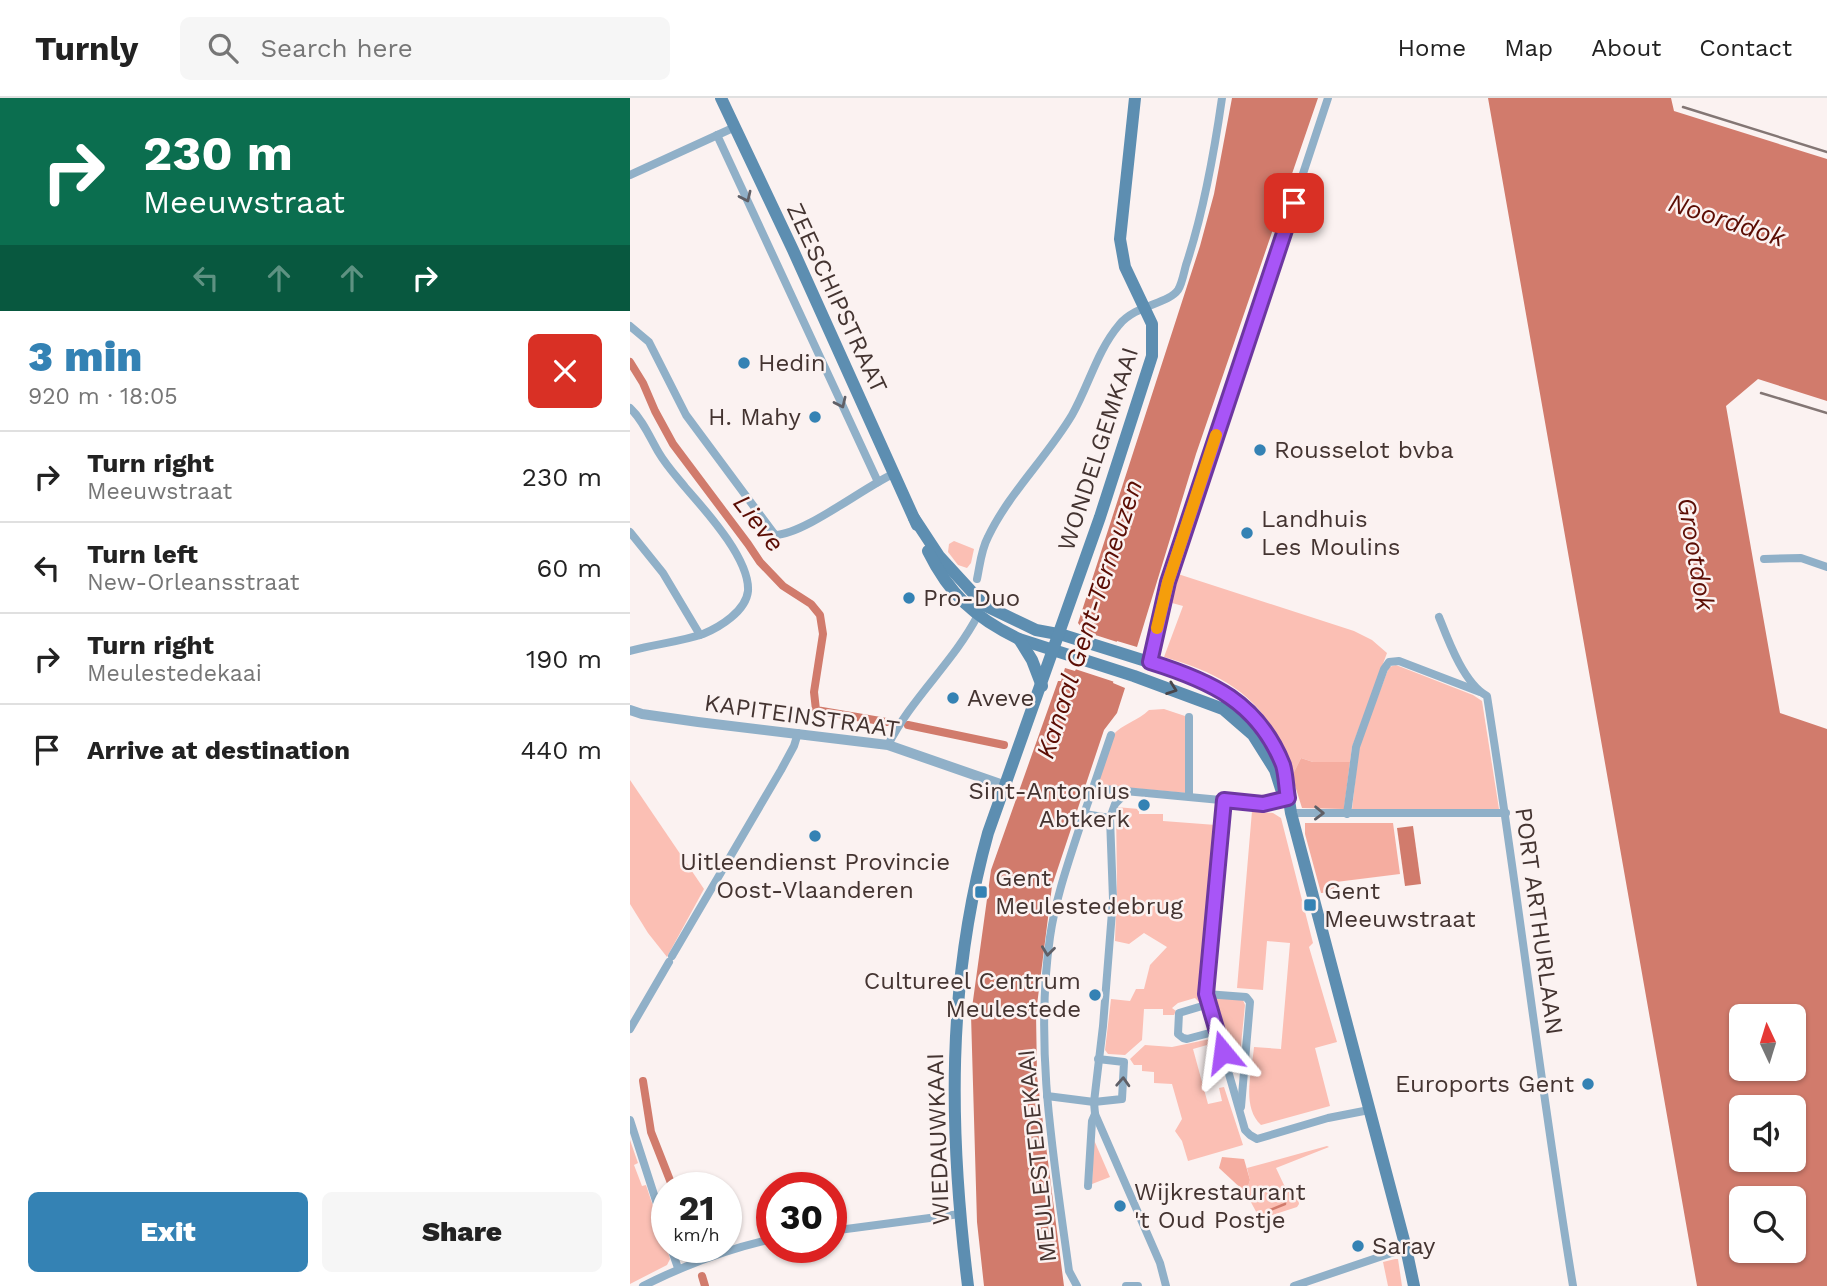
<!DOCTYPE html>
<html lang="en">
<head>
<meta charset="utf-8">
<style>
	:root { --surface:#fff; --page:#f6f6f6; --text:#222; --muted:#767676; --line:#e0e0e0; --accent:#3482b4 }
	body { margin:0; font-family:"Work Sans",sans-serif; background:var(--page); color:var(--text); height:100vh; display:flex; flex-direction:column; font-size:26px; white-space:nowrap }
	* { box-sizing:border-box; margin:0 }
	p { font-size:23px; color:var(--muted) }
	.icon { flex:none; width:38px; height:38px; fill:none; stroke:currentColor; stroke-width:2; stroke-linecap:round; stroke-linejoin:round }
	.map { position:relative; flex:1; overflow:hidden }
	.details { display:flex; flex-direction:column; background:var(--surface); width:630px }
	.details>* { flex:none }
	.banner { background:#0b6e4f; color:#fff; overflow:hidden }
	.needle { width:46px; rotate:356deg }
	.fabs { position:absolute; left:1099px; top:906px; display:grid; gap:14px }
	.fabs a { display:grid; place-items:center; width:77px; height:77px; border-radius:10px; background:var(--surface); box-shadow:0 2px 5px #0004; font-size:35px }
	.speed { position:absolute; left:21px; top:1074px; display:flex; gap:14px; font-size:35px; font-weight:700; text-align:center }
	.speed>* { display:grid; place-content:center; width:91px; height:91px; border-radius:50%; background:var(--surface); box-shadow:0 2px 5px #0004; line-height:1 }
	.speed small { font-size:18px; font-weight:400 }
	.speed .limit { border:10px solid #d22; background:#fff; color:#111 }
	.pin { position:absolute; display:grid; place-items:center; width:60px; height:60px; color:#fff; margin:-30px; border-radius:14px; box-shadow:0 4px 10px #0006 }
	.me { position:absolute; width:77px; margin:-38px; rotate:344deg; stroke-linejoin:round; filter:drop-shadow(0 0 5px #0008) }
	.turn { display:flex; align-items:center; gap:24px; height:147px; padding:0 28px; font-size:32px }
	.turn .icon { width:91px; height:91px; stroke-width:2.5 }
	.turn b { display:block; font-size:49px; line-height:60px }
	.lanes { display:flex; align-items:center; height:66px; padding:0 28px; background:#0003; justify-content:center; gap:35px; direction:ltr }
	.lanes .off { opacity:.35 }
	.round { display:grid; place-items:center; flex:none; width:74px; height:74px; border-radius:10px; background:var(--page) }
	.summary { display:flex; align-items:center; justify-content:space-between; height:119px; padding:0 28px }
	h1 { font-size:42px; font-weight:800; line-height:52px; color:var(--accent) }
	.cta { display:flex; gap:14px; margin-top:auto; padding:14px 28px }
	.cta a { flex:1; height:80px; border-radius:10px; background:var(--accent); color:#fff; font-size:28px; font-weight:800; line-height:80px; text-align:center }
	.cta a+a { background:var(--page); color:var(--text) }
	ul { padding:0; list-style:none }
	li { display:flex; align-items:center; gap:21px; height:91px; padding:0 28px; border-top:2px solid var(--line) }
	li div { flex:1 }
	li b { display:block; font-size:26px }
	li em { font-style:normal }
	header { display:flex; align-items:center; gap:42px; box-sizing:border-box; height:98px; padding:0 35px; background:var(--surface); border-bottom:2px solid var(--line) }
	header strong { font-size:33px }
	nav { display:flex; gap:38px; margin-inline-start:auto; font-size:24px }
	.search { width:490px; height:63px; background:var(--page); display:flex; align-items:center; gap:18px; box-sizing:border-box; padding:0 24px; border-radius:10px; color:var(--muted); font-size:26px }
	main { display:flex; flex:1; min-height:0 }
	.map>svg:first-child { display:block }
	.green { fill:#fbbfb4 }
	.forest { fill:#f5ada0 }
	.water { fill:#d17b6c; fill-rule:evenodd }
	.pier { fill:#fbf2f1 }
	.lines { fill:none; stroke-linecap:round; stroke-linejoin:round }
	.stream { stroke:#d17b6c; stroke-width:2.5 }
	.canal { stroke:#d17b6c; stroke-width:8 }
	.minor { stroke:#90b0c8; stroke-width:8 }
	.tertiary { stroke:#90b0c8; stroke-width:10 }
	.secondary { stroke:#5d8eb1; stroke-width:12 }
	.rail { stroke:#837674; stroke-width:2.5 }
	.oneway { stroke:#5f5f66 }
	.oneway2 { stroke:#49464b }
	.route-casing { stroke:#6d37a1; stroke-width:18 }
	.route { stroke:#a855f7; stroke-width:12 }
	.slow { stroke:#f59e0b; stroke-width:12 }
	.poi-dot { fill:#3482b4; stroke:#fbf2f1; stroke-width:2.5 }
	.labels { text-anchor:middle; stroke-width:5; stroke-linejoin:round; paint-order:stroke }
	.street-label { font-size:24px; fill:#443431; stroke:#fbf2f1 }
	.poi-label { font-size:24px; fill:#443431; stroke:#fbf2f1; text-anchor:start }
	.water-label { font-size:26px; font-style:italic; fill:#5b0d04; stroke:#fbf2f1 }
</style>
</head>
<body>
<header>
<strong>Turnly</strong>
<div class="search"><svg class="icon" aria-label="search" viewBox="0 0 24 24"><circle cx="10" cy="10" r="6"/><path d="M15 15l6 6"/></svg>Search here</div>
<nav><a>Home</a><a>Map</a><a>About</a><a>Contact</a></nav>
</header>
<main>
<section class="details">
<div class="banner">
<div class="turn"><svg class="icon" aria-label="right" viewBox="0 0 24 24"><path d="M7 20v-9h11M14 6l5 5-5 5"/></svg><div><b>230 m</b>Meeuwstraat</div></div>
<div class="lanes"><svg class="icon off" aria-label="left" viewBox="0 0 24 24"><path d="M17 20v-9H6M10 6l-5 5 5 5"/></svg><svg class="icon off" aria-label="ahead" viewBox="0 0 24 24"><path d="M12 20V5M6 11l6-6 6 6"/></svg><svg class="icon off" aria-label="ahead" viewBox="0 0 24 24"><path d="M12 20V5M6 11l6-6 6 6"/></svg><svg class="icon" aria-label="right" viewBox="0 0 24 24"><path d="M7 20v-9h11M14 6l5 5-5 5"/></svg></div>
</div>
<div class="summary"><div><h1>3 min</h1><p>920 m · 18:05</p></div><a class="round" style="background:#d93025;color:#fff"><svg class="icon" aria-label="close" viewBox="0 0 24 24"><path d="M6 6l12 12M18 6L6 18"/></svg></a></div>
<ul>
<li><svg class="icon" aria-label="right" viewBox="0 0 24 24"><path d="M7 20v-9h11M14 6l5 5-5 5"/></svg><div><b>Turn right</b><p>Meeuwstraat</p></div><em>230 m</em></li>
<li><svg class="icon" aria-label="left" viewBox="0 0 24 24"><path d="M17 20v-9H6M10 6l-5 5 5 5"/></svg><div><b>Turn left</b><p>New-Orleansstraat</p></div><em>60 m</em></li>
<li><svg class="icon" aria-label="right" viewBox="0 0 24 24"><path d="M7 20v-9h11M14 6l5 5-5 5"/></svg><div><b>Turn right</b><p>Meulestedekaai</p></div><em>190 m</em></li>
<li><svg class="icon" aria-label="arrive" viewBox="0 0 24 24"><path d="M6 21V4h12l-3 4 3 4H6"/></svg><div><b>Arrive at destination</b></div><em>440 m</em></li>
</ul>
<div class="cta"><a>Exit</a><a>Share</a></div>
</section>
<div class="map">
<svg width="1197" height="1188" viewBox="0 0 1197 1188">
	<rect width="100%" height="100%" fill="#fbf2f1"/>
	<g class="green">
		<path d="M324 443 344 451 341 465 337 470 328 467 318 454 319 446Z"/>
		<path d="M548 476 724 533 742 542 757 555 722 649 720 664H683L671 660 662 678C644 608 602 578 534 559L553 508 542 505Z"/>
		<path d="M766 567 843 597 852 603 869 711H722L729 648 759 569Z"/>
		<path d="M534 611 555 618 556 695 469 687 467 685C471 673 476 646 483 637 492 626 508 623 519 612Z"/>
		<path d="M0 682 74 791 37 859 18 835 0 806Z"/>
		<path d="M486 709 509 711V716H533V723L586 727 571 894 573 901 569 904 565 900 548 905 542 910 546 913 544 917H533V911H514L512 942 495 957 478 956 475 952 481 901 500 903 506 891H514L520 867 537 849 514 835 499 846 485 843 487 786Z"/>
		<path d="M622 713 643 715 651 720 683 845 679 849 707 944 685 950 700 1008 631 1027C611 1009 622 973 624 949L651 951 660 845 637 843 633 892 607 890Z"/>
		<path d="M587 899 613 902 615 907 609 966 606 969 599 968 582 902Z"/>
		<path d="M580 941 585 957 580 958 577 947 563 951 578 1006 592 1003 589 990 594 989 613 1047 558 1063 552 1043 545 1033 552 1021 542 986 524 985V974L512 973V967H504L500 961 515 947 542 949Z"/>
		<path d="M0 1042 8 1065 4 1067 12 1088 16 1087 27 1120 24 1122 28 1134 32 1133 40 1161 37 1167 0 1186Z"/>
		<path d="M464 1042 480 1079 462 1086Z"/>
		<path d="M697 1048 699 1049 646 1070 654 1087 668 1100 669 1106 667 1109 630 1121 616 1095 620 1082 617 1070Z"/>
		<path d="M765 1161H768L772 1188H758L753 1164Z"/>
	</g>
	<g class="forest">
		<path d="M671 660 683 664H720L714 711 672 710 662 678Z"/>
		<path d="M675 725H763L770 776 706 784 703 794 691 795 675 736Z"/>
		<path d="M592 1059 614 1061 620 1082 616 1095 589 1070Z"/>
	</g>
	<g class="water">
		<path d="M602 0H688L566 356 507 549 487 543 476 578 484 581 483 585 495 590 487 615 474 632 422 788 406 915 407 978 434 1188H354L347 1124 341 917 361 772 428 583H431L435 570 445 573 447 569 454 571 466 536 452 530 448 525 570 148 584 96Z"/>
		<path d="M858 0H1041L1044 13 1197 61V303L1128 281 1096 308 1150 615 1197 631V1188H1067ZM1111 919H1164V971H1111ZM1111 1010H1164V1062H1111ZM1111 1101H1164V1153H1111Z"/>
		<path d="M783 728 791 786 775 788 767 730Z"/>
	</g>
	<path class="pier" d="M456 534 509 551 506 552 489 547 480 576 487 578V583L497 588 445 571 447 565 452 567 462 538Z"/>
	<g class="lines">
		<path class="stream" d="M640 1112 655 1106V1096"/>
		<g class="canal">
			<path d="M0 264 13 285 25 313 43 346 118 446 130 464 153 488 181 506 190 517 193 536 184 594 186 612 256 624"/>
			<path d="M278 627 374 647"/>
			<path d="M13 983 21 1034 43 1090"/>
			<path d="M72 1178 75 1188"/>
		</g>
		<g class="minor">
			<path d="M87 37 248 384"/>
			<path d="M0 77 105 29"/>
			<path d="M0 228 19 244 56 317 145 437C175 436 234 389 265 375"/>
			<path d="M0 310C13 322 20 340 29 355 36 367 46 378 55 389 75 412 120 461 118 493 116 513 90 529 73 536 50 544 24 546 0 553"/>
			<path d="M0 434 33 475 70 537"/>
			<path d="M1134 461 1171 460 1197 469"/>
			<path d="M347 481C350 467 351 452 358 439 379 395 417 359 442 317 459 287 467 253 489 227 505 207 538 206 548 192 552 186 554 174 556 167 574 113 584 56 592 0"/>
			<path d="M809 519C818 542 834 586 857 598 888 794 911 992 943 1188"/>
			<path d="M520 564 538 484 698 0"/>
			<path d="M559 619V698"/>
			<path d="M258 647C282 599 323 565 348 517"/>
			<path d="M463 690 481 637"/>
			<path d="M498 693 485 706 480 720 483 801 473 928 464 1004 465 1016 530 1165 536 1188"/>
			<path d="M595 702 576 896 615 1032 620 1037 627 1041 698 1020 739 1012"/>
			<path d="M661 715H876"/>
			<path d="M717 716 726 649 754 571 759 564 769 563 850 594"/>
			<path d="M480 720 454 716 463 690 633 706 658 700"/>
			<path d="M42 858 151 672 164 648 168 635"/>
			<path d="M576 896 616 899 620 904 611 1009"/>
			<path d="M579 906 549 915 548 936 553 940 557 941 587 933"/>
			<path d="M0 931 39 864"/>
			<path d="M417 998 464 1004 492 1001 494 964 468 961"/>
			<path d="M0 1022 37 1137"/>
			<path d="M458 1088 462 1023 465 1016"/>
			<path d="M201 1133 330 1116"/>
			<path d="M41 1150 48 1170"/>
			<path d="M13 1188C55 1167 96 1151 142 1141"/>
			<path d="M447 1188 439 1173C424 1062 404 951 420 839 426 797 441 757 454 716"/>
			<path d="M496 1188H508"/>
			<path d="M664 1188 776 1150"/>
		</g>
		<path class="tertiary" d="M0 612 12 616 68 624 258 647 376 688"/>
		<g class="secondary">
			<path d="M91 0 163 152 287 427"/>
			<path d="M284 420 309 458 354 507 406 532 433 537 570 580 610 604 626 621 639 639 654 669 661 715 776 1150 784 1188"/>
			<path d="M298 453C319 496 345 520 389 541L504 578 593 611 623 637 645 672 651 691"/>
			<path d="M389 541 402 562 412 588"/>
			<path d="M338 1188C319 1035 316 886 358 735L470 419 522 258V226L495 169 490 141 505 0"/>
		</g>
		<g class="rail">
			<path d="M1053 9 1197 54"/>
			<path d="M1131 295 1197 315"/>
		</g>
	</g>
	<defs><path id="oneway-chevron" d="M-2-3.5L2.5 0L-2 3.5" fill="none" stroke-width="1.6" stroke-linecap="round" stroke-linejoin="round" transform="scale(1.75)"/></defs>
	<g class="oneway">
		<use href="#oneway-chevron" transform="translate(116 99) rotate(65)"/>
		<use href="#oneway-chevron" transform="translate(211 305) rotate(65)"/>
		<use href="#oneway-chevron" transform="translate(689 715) rotate(1)"/>
		<use href="#oneway-chevron" transform="translate(418 853) rotate(97)"/>
		<use href="#oneway-chevron" transform="translate(493 984) rotate(-87)"/>
	</g>
	<use class="oneway2" href="#oneway-chevron" transform="translate(542 591) rotate(20)"/>
	<g class="lines">
		<g class="route-casing">
			<path id="route" d="M593 954 576 896 594 702 633 706 658 700C656 690 656 677 653 667 628 604 581 583 520 564L538 484 664 105"/>
		</g>
		<use href="#route" class="route"/>
		<path class="slow" d="M527 530 538 484 586 337"/>
	</g>
	<g class="poi-dot">
		<circle cx="114" cy="265" r="7"/>
		<circle cx="185" cy="319" r="7"/>
		<circle cx="630" cy="352" r="7"/>
		<circle cx="617" cy="435" r="7"/>
		<circle cx="279" cy="500" r="7"/>
		<circle cx="323" cy="600" r="7"/>
		<circle cx="514" cy="707" r="7"/>
		<circle cx="185" cy="738" r="7"/>
		<rect x="344" y="787" width="14" height="14" rx="3.5"/>
		<rect x="673" y="800" width="14" height="14" rx="3.5"/>
		<circle cx="465" cy="897" r="7"/>
		<circle cx="958" cy="986" r="7"/>
		<circle cx="490" cy="1108" r="7"/>
		<circle cx="728" cy="1148" r="7"/>
	</g>
	<g class="labels">
		<g class="street-label">
			<text transform="translate(207 200) rotate(65)" y="8">ZEESCHIPSTRAAT</text>
			<text transform="translate(468 351) rotate(-72)" y="8">WONDELGEMKAAI</text>
			<text transform="translate(172 618) rotate(8)" y="8">KAPITEINSTRAAT</text>
			<text transform="translate(909 823) rotate(82)" y="8">PORT ARTHURLAAN</text>
			<text transform="translate(308 1041) rotate(-92)" y="8">WIEDAUWKAAI</text>
			<text transform="translate(407 1058) rotate(-96)" y="8">MEULESTEDEKAAI</text>
		</g>
		<g class="poi-label">
			<text x="128" y="273">Hedin</text>
			<text x="171" y="327" text-anchor="end">H. Mahy</text>
			<text x="644" y="360">Rousselot bvba</text>
			<text x="631" y="429">Landhuis<tspan x="631" dy="28">Les Moulins</tspan></text>
			<text x="293" y="508">Pro-Duo</text>
			<text x="337" y="608">Aveve</text>
			<text x="500" y="701" text-anchor="end">Sint-Antonius<tspan x="500" dy="28">Abtkerk</tspan></text>
			<text x="185" y="772" text-anchor="middle">Uitleendienst Provincie<tspan x="185" dy="28">Oost-Vlaanderen</tspan></text>
			<text x="365" y="788">Gent<tspan x="365" dy="28">Meulestedebrug</tspan></text>
			<text x="694" y="801">Gent<tspan x="694" dy="28">Meeuwstraat</tspan></text>
			<text x="451" y="891" text-anchor="end">Cultureel Centrum<tspan x="451" dy="28">Meulestede</tspan></text>
			<text x="944" y="994" text-anchor="end">Euroports Gent</text>
			<text x="504" y="1102">Wijkrestaurant<tspan x="504" dy="28">'t Oud Postje</tspan></text>
			<text x="742" y="1156">Saray</text>
		</g>
		<g class="water-label">
			<text transform="translate(1097 122) rotate(18)" y="9">Noorddok</text>
			<text transform="translate(129 425) rotate(52)" y="9">Lieve</text>
			<text transform="translate(1066 456) rotate(80)" y="9">Grootdok</text>
			<text transform="translate(459 521) rotate(-72)" y="9">Kanaal Gent-Terneuzen</text>
		</g>
	</g>
</svg>
<div class="fabs">
<a><svg class="needle" viewBox="-14 -14 28 28"><path d="M0-13l5 13h-10z" fill="#e53935"/><path d="M0 13l5-13h-10z" fill="#767676"/></svg></a>
<a><svg class="icon" aria-label="sound" viewBox="0 0 24 24"><path d="M4 9h4l5-4v14l-5-4H4zM17 9q2 3 0 6"/></svg></a>
<a><svg class="icon" aria-label="search" viewBox="0 0 24 24"><circle cx="10" cy="10" r="6"/><path d="M15 15l6 6"/></svg></a>
</div>
<div class="speed"><div>21<small>km/h</small></div><div class="limit">30</div></div>
<div class="pin" style="left:664px;top:105px;background:#d93025"><svg class="icon" aria-label="arrive" viewBox="0 0 24 24"><path d="M6 21V4h12l-3 4 3 4H6"/></svg></div>
<svg class="me" style="left:593px;top:954px" viewBox="-20 -20 40 40"><path d="M0-17L14 15 0 8-14 15z" fill="#a855f7" stroke="#fff" stroke-width="4"/></svg>
</div>
</main>
</body>
</html>
